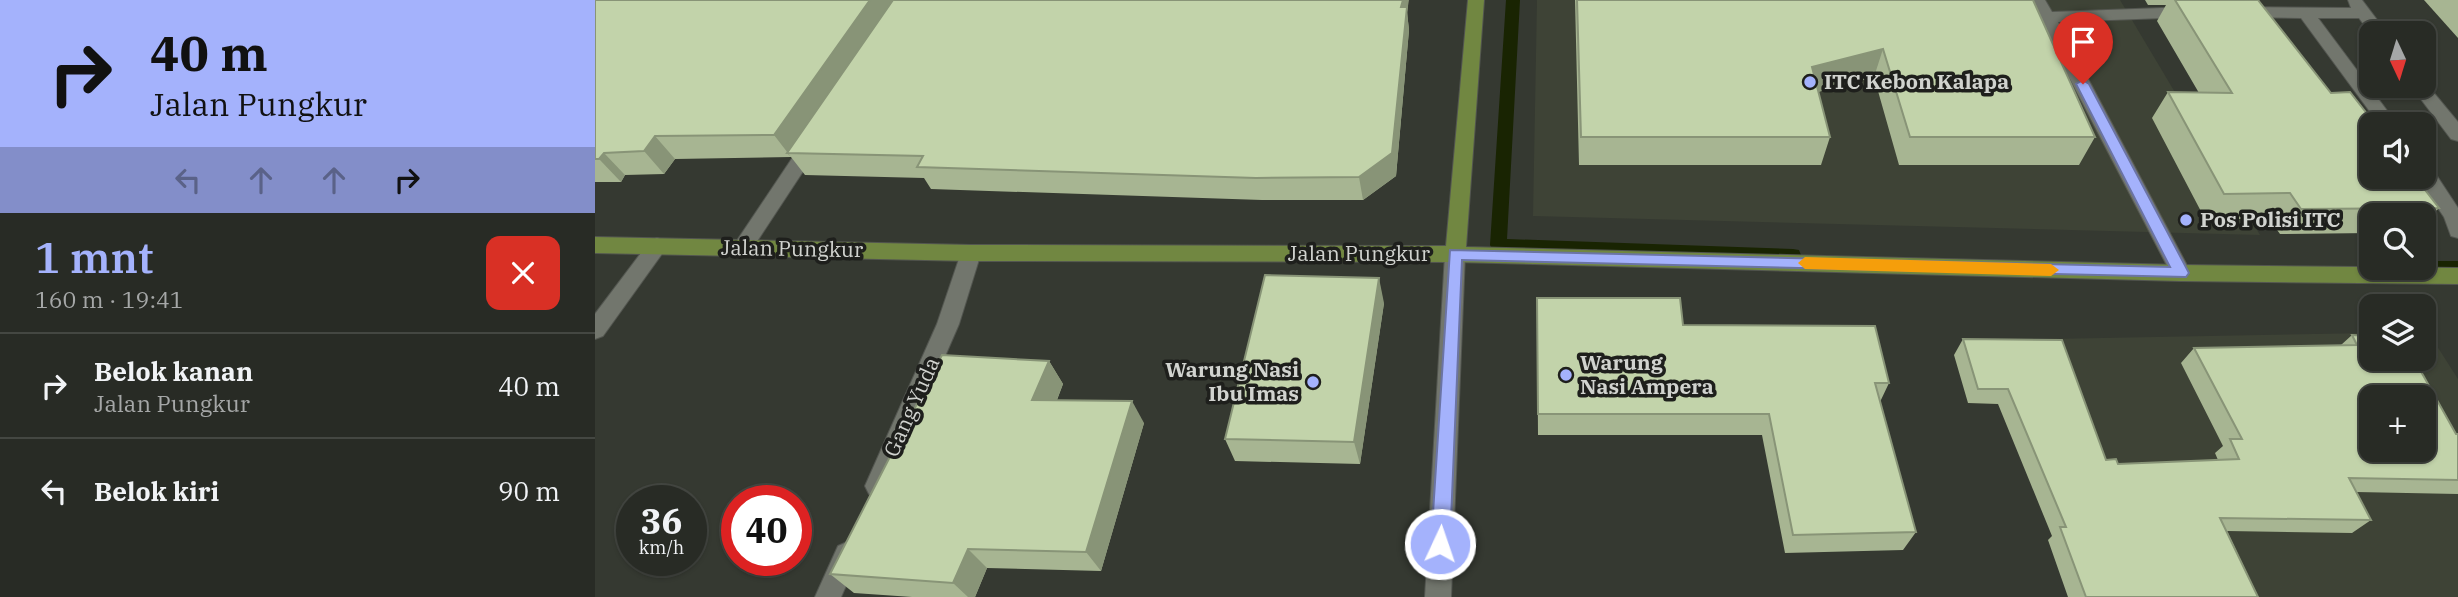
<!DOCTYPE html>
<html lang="id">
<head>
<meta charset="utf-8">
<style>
	:root { --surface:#282b25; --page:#30332d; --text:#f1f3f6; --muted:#a5a7a7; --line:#444742; --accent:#a4b2fc }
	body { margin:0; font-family:"IBM Plex Serif",serif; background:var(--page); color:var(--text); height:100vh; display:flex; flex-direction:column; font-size:26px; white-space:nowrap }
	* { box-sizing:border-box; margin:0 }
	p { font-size:23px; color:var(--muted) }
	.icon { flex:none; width:38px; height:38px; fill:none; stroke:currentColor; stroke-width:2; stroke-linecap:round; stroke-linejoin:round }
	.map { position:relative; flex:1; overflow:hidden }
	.sheet { display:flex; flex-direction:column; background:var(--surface); width:595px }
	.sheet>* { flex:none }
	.hud { background:#a4b2fc; color:#111; overflow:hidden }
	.needle { width:46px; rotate:176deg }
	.tools { position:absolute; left:1764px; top:21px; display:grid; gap:14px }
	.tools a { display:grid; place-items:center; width:77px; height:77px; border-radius:14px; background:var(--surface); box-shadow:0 2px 5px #0004,0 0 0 2px var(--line); font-size:35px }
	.speed { position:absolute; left:21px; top:485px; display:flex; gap:14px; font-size:35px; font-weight:700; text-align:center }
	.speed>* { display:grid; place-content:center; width:91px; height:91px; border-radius:50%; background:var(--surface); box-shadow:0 2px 5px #0004,0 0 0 2px var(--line); line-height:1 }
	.speed small { font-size:18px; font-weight:400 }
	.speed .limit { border:10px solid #d22; background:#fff; color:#111 }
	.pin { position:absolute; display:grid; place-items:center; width:60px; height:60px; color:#fff; margin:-72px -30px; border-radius:50% 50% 50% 0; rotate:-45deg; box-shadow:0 0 7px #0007 }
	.pin .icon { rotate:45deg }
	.me { position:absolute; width:77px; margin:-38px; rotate:3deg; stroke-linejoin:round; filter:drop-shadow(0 0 5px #0008) }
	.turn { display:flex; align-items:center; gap:24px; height:147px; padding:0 35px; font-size:32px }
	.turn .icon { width:91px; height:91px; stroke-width:2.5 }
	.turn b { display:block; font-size:49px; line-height:60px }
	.lanes { display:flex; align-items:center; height:66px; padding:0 35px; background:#0003; justify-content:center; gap:35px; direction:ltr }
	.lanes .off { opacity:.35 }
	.round { display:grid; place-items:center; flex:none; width:74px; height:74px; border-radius:14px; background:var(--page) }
	.summary { display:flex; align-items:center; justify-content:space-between; height:119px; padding:0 35px }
	h1 { font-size:42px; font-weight:600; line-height:52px; color:var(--accent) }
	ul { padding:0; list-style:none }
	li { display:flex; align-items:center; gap:21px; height:105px; padding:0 35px; border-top:2px solid var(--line) }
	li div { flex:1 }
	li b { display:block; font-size:26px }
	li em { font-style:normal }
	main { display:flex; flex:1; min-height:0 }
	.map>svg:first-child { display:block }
	.built { fill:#3e4336; fill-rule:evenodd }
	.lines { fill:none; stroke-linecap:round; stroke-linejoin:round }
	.stream { fill:#192402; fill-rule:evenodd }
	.minor-casing { stroke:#535650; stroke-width:2 }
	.major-casing { stroke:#535650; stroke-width:2 }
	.minor { fill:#72766d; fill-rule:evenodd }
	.major { fill:#718741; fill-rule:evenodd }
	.wall { fill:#a7b592 }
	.shaded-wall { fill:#889477 }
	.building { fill:#c2d3aa; stroke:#889477; stroke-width:2; fill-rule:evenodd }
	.route { fill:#a4b2fc; stroke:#6b74a4; stroke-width:2 }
	.slow { fill:#f59e0b }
	.poi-dot { fill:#a4b2fc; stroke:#1e1f1c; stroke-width:2.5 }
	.labels { text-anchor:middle; stroke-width:7; stroke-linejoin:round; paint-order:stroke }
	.poi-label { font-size:21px; font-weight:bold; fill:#d1d3cf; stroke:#1e1f1c; text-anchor:start }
	.street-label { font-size:21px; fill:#d1d3cf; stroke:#1e1f1c }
</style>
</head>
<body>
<main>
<section class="sheet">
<div class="hud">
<div class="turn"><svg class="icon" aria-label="right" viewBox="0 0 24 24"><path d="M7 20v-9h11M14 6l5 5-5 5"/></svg><div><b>40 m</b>Jalan Pungkur</div></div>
<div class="lanes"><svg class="icon off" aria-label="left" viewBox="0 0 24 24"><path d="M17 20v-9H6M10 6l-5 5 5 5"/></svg><svg class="icon off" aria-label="ahead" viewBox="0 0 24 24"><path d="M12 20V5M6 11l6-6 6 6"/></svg><svg class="icon off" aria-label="ahead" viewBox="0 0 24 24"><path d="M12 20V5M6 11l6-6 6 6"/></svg><svg class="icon" aria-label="right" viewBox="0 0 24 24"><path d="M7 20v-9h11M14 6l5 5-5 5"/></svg></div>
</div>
<div class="summary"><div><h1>1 mnt</h1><p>160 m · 19:41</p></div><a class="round" style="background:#d93025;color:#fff"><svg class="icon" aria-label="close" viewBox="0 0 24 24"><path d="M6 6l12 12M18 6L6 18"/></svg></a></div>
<ul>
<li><svg class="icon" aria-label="right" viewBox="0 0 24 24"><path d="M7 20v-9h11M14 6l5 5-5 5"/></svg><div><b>Belok kanan</b><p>Jalan Pungkur</p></div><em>40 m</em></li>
<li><svg class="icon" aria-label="left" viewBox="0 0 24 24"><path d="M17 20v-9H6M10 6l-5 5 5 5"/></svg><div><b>Belok kiri</b></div><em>90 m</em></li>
</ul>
</section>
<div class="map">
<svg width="1863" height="597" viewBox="0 0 1863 597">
	<rect width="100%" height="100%" fill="#353931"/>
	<g class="built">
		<path d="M942 0H1525L1665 235 938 216Z"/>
		<path d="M1829 332H1833L1863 379V597H1558L1455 339 1776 333V359H1829ZM1776 397H1829V450H1776Z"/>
	</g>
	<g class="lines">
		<g class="stream">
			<path d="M911 0H925L912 239 1198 249 1204 250 1206 255 1204 260 897 249 895 245Z"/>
			<path d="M1832 261H1863V275L1826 273 1823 268H1829V262Z"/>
		</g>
		<g class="minor-casing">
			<g id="minor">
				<path d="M1434 0H1450L1457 12 1595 7 1603 12 1595 17 1463 22 1596 273 1593 279 1586 281 1579 279Z"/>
				<path d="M1753 0H1767L1792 33 1776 34 1764 18H1723L1802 124H1784L1706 18 1645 17 1637 12 1645 7 1756 8Z"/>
				<path d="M1829 81 1863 122V141L1856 139 1816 86H1829Z"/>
				<path d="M219 135 226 136 228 141 155 252 148 255 141 252 138 247 141 242 212 136Z"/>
				<path d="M1829 165 1836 167 1863 208V238L1856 236 1849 217 1822 177H1829Z"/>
				<path d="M62 238 69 241 72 246 69 251 8 336 0 339V314L55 241Z"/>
				<path d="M376 245 383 248 386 253 364 324 290 494 282 497 274 494 270 486 342 324 366 253 369 248Z"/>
				<path d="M860 246 867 249 870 254 856 597H830L850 254 853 249Z"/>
				<path d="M252 542 261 546 265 554 246 597H220L243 546Z"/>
			</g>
		</g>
		<g class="major-casing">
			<path id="major" d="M873 0H889L871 247 1586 265 1863 268V284L1586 281 860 262 376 261 0 253V237L376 245 851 246Z"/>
		</g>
		<use href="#minor" class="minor"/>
		<use href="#major" class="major"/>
	</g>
	<g class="wall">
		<path d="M0 0 812 12 814 30 801 176 768 200H667L336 189 329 178 210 175 196 157 80 159 69 174 30 175 26 182H0Z"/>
		<path d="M980 0H1438L1500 137 1484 165H1304L1279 77 1223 92 1235 137 1226 165H984Z"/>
		<path d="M1550 0H1663L1736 93 1844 208 1829 223V215H1776V233L1685 234 1674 219H1610L1557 118 1573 92 1604 93 1562 21 1571 5H1553Z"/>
		<path d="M1829 0H1863V38Z"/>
		<path d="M942 298 1088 325 1294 383 1285 402 1321 532 1308 550 1190 553 1167 435H943Z"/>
		<path d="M789 303 765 464 640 461 630 439Z"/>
		<path d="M1757 335 1861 434H1863V494L1761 492 1776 520 1757 533 1632 531 1663 597H1473L1453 540 1457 536 1403 404 1373 403 1359 355 1368 339 1511 460 1523 464 1623 460 1620 453 1628 446 1586 363 1599 348 1746 345Z"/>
		<path d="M454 361 468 384 462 400 549 423 506 571 392 568 380 597H317L259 593 235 574Z"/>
	</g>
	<g class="shaded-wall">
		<path d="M275 0H304L192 153 196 157 179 135Z"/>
		<path d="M808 0H814L812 12 814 30 801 176 768 200 764 177Z"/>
		<path d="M1288 49 1279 77 1209 95 1217 67Z"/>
		<path d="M60 136 80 159 69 174 49 151Z"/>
		<path d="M9 153 30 175 26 182 4 159Z"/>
		<path d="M784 278 789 303 765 464 759 442Z"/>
		<path d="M454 361 468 384 453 422 437 400Z"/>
		<path d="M537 401 549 423 506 571 491 552Z"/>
		<path d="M373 549 392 568 380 597H373L358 583Z"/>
	</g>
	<g class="building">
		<path d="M0 0H275L179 135 60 136 49 151 9 153 4 159H0Z"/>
		<path d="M298 0H808L806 7H812L797 153 764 177 661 178 322 167 328 156 192 153Z"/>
		<path d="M982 0H1438L1500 137H1315L1288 49 1217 67 1235 137H986Z"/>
		<path d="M1580 0H1663L1736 93 1755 92 1780 124H1776V177H1820L1844 208 1706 209 1695 193 1629 194 1573 92 1637 93Z"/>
		<path d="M670 275 784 278 759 442 630 439Z"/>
		<path d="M942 298H1085L1088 325 1280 326 1294 383H1280L1321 532 1198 535 1174 414H943Z"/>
		<path d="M1757 335 1776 336V359H1819L1861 434H1863V480L1754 478 1776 520 1625 518 1663 597H1491L1465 527H1471L1413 389H1383L1368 339 1467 340 1511 460 1521 459 1523 464 1644 459 1635 439H1647L1599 348 1762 345ZM1776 397H1829V450H1776Z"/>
		<path d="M347 355 454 361 437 400 537 401 491 552 373 549 358 583 235 574Z"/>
	</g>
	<path class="route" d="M1488 80 1494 84 1594 273 1591 277 867 260 855 544 852 550 845 553 839 550 836 544 855 250 1575 267 1481 84Z"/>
	<path class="slow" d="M1210 257 1456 264 1464 270 1456 276 1210 269 1203 263Z"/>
	<g class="poi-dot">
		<circle cx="1215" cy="82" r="7"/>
		<circle cx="1591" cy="220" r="7"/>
		<circle cx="971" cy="375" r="7"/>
		<circle cx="718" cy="382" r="7"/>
	</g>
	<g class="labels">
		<g class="poi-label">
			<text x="1229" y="89">ITC Kebon Kalapa</text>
			<text x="1605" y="227">Pos Polisi ITC</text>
			<text x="985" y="370">Warung<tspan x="985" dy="24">Nasi Ampera</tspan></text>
			<text x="704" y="377" text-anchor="end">Warung Nasi<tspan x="704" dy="24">Ibu Imas</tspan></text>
		</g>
		<g class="street-label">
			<text transform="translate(197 249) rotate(1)" y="7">Jalan Pungkur</text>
			<text x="764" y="261">Jalan Pungkur</text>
			<text transform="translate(317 407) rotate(-66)" y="7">Gang Yuda</text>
		</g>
	</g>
</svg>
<div class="tools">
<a><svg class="needle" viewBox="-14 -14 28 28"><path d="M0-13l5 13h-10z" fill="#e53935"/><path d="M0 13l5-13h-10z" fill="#a5a7a7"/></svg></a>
<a><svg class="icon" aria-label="sound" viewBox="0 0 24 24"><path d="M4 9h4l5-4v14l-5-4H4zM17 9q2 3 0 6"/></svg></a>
<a><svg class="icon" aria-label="search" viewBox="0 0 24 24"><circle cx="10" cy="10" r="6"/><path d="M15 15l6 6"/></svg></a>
<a><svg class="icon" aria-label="layers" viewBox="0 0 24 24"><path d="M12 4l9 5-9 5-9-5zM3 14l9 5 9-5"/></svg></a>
<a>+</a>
</div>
<div class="speed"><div>36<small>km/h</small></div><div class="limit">40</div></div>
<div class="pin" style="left:1488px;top:84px;background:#d93025"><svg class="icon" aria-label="arrive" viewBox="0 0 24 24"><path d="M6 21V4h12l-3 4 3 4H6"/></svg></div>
<svg class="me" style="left:845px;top:544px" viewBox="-20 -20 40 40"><circle r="17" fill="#a4b2fc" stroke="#fff" stroke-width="3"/><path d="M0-11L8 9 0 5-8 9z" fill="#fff"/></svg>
</div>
</main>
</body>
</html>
